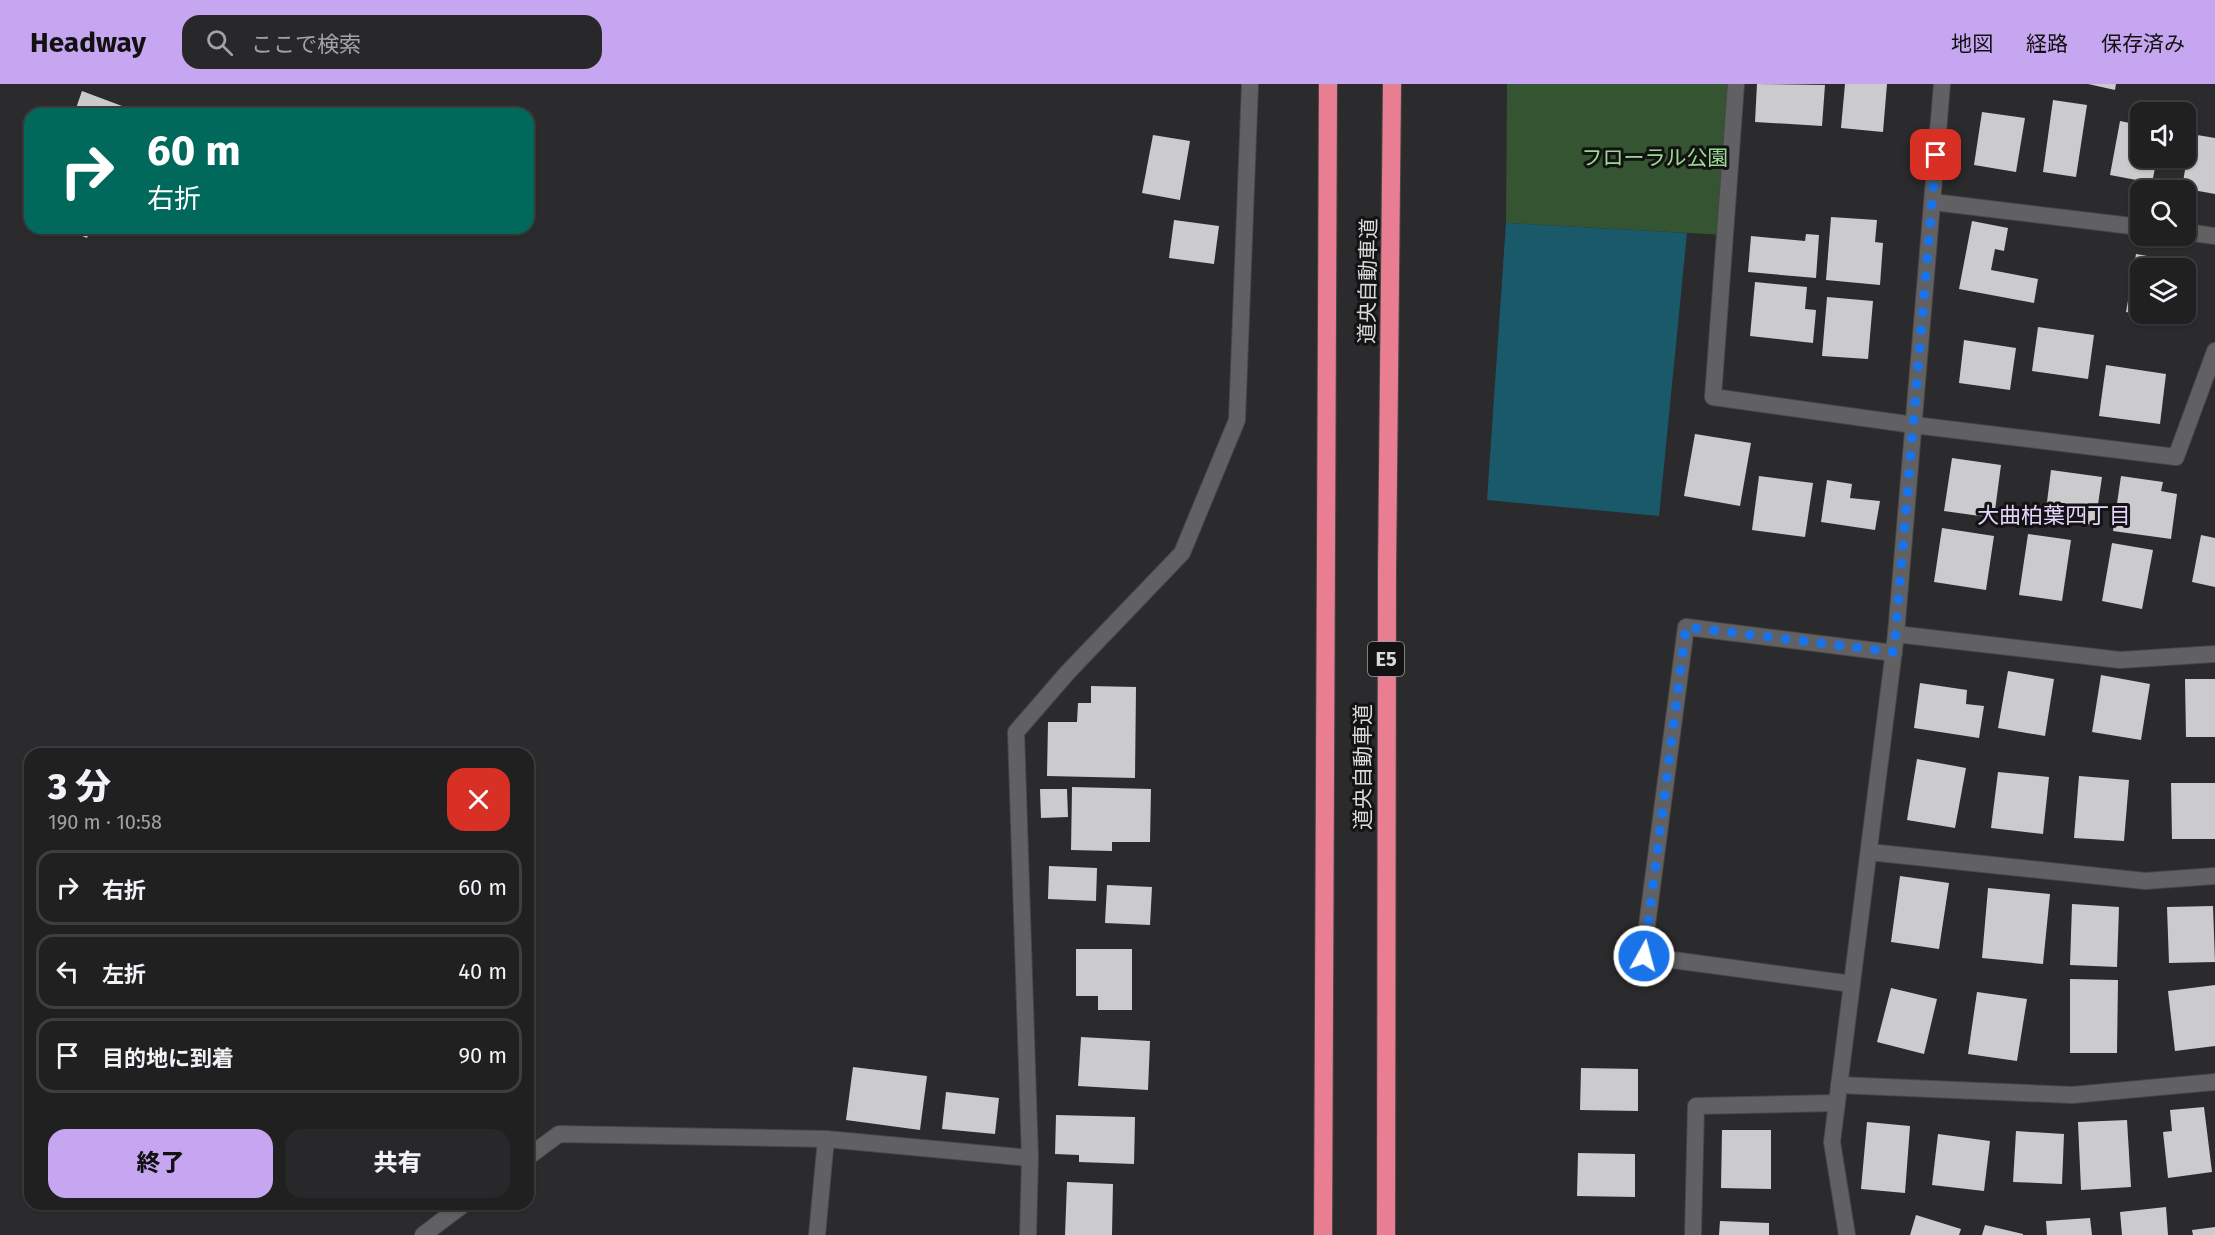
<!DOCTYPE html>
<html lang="ja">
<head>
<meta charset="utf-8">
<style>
	:root { --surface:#202021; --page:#28282a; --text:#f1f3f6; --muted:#a2a3a5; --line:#3d3e3f; --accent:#c6a6f0 }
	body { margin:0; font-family:"Fira Sans","Noto Sans JP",sans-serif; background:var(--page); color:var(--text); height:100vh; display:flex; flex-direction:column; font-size:22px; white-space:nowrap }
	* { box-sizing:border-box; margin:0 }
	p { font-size:20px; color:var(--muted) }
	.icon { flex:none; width:33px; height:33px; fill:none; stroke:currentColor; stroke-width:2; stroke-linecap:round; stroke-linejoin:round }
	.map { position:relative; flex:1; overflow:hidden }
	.sheet { position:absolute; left:24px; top:664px; width:510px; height:462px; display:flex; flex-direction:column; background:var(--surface); border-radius:18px; box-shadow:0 2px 4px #0004,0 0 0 2px var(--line) }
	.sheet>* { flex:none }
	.top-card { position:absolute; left:24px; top:24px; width:510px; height:126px; border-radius:18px; box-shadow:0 2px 4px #0004,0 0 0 2px var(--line); background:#00695c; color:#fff; overflow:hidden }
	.controls { position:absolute; left:2130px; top:18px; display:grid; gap:12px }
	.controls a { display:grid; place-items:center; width:66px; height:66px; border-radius:12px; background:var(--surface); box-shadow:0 2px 4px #0004,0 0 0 2px var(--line); font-size:30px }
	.pin { position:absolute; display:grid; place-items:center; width:51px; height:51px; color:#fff; margin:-26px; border-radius:12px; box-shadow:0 3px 9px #0006 }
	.me { position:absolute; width:66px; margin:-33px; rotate:7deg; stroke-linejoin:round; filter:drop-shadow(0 0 4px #0008) }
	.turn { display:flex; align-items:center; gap:21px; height:126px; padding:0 24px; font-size:27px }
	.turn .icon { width:78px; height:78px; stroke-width:2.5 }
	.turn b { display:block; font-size:42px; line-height:51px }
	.round { display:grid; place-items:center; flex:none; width:63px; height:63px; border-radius:18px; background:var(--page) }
	.overview { display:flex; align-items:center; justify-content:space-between; height:102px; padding:0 24px }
	h1 { font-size:36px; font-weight:800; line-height:45px }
	.primary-button { display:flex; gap:12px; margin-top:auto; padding:12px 24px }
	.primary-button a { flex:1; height:69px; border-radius:18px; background:var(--accent); color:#111; font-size:24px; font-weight:800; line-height:69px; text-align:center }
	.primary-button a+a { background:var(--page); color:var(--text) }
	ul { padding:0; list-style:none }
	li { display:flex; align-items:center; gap:18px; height:75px; margin:0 12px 9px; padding:0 12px; border:3px solid var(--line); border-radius:18px }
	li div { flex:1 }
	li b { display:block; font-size:22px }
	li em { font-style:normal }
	header { display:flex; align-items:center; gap:36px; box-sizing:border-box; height:84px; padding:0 30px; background:var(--accent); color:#111 }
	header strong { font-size:28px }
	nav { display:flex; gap:33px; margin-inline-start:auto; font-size:21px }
	.search { width:420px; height:54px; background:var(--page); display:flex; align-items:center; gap:15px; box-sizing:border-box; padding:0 21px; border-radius:18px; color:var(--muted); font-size:22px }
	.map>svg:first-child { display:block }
	.green { fill:#355431 }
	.water { fill:#1a5969 }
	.building { fill:#cbcacd }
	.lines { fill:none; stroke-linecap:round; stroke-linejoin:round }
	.minor-casing { stroke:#474748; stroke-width:18 }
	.motorway-casing { stroke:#474748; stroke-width:20 }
	.minor { stroke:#616163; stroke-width:16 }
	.motorway { stroke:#e97d91; stroke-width:18 }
	.route { stroke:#1a73e8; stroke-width:10; stroke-dasharray:0 18 }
	.labels { text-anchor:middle; stroke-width:6; stroke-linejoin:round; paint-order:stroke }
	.shield { fill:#131314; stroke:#9e9e9f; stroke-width:1.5 }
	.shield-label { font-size:20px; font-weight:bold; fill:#dadadb }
	.park-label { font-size:21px; fill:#9bd892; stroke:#131314 }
	.street-label { font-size:21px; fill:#dadadb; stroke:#131314 }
	.neighbourhood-label { font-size:22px; fill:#e6d4fe; stroke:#131314 }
</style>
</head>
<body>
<header>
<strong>Headway</strong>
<div class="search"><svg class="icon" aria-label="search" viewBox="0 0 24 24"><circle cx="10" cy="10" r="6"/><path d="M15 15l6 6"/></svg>ここで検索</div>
<nav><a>地図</a><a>経路</a><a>保存済み</a></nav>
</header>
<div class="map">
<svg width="2215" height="1151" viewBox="0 0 2215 1151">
	<rect width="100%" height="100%" fill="#2b2a2c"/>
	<path class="green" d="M1507 0H1736L1725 151 1506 139Z"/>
	<path class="water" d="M1506 139 1687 149 1659 432 1487 416Z"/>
	<g class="building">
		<path d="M1757 0 1825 1 1822 42 1755 38Z"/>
		<path d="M1845 0H1887L1883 48 1841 44Z"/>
		<path d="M2088 0H2116L2115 6Z"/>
		<path d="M82 7 130 25 128 30H74Z"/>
		<path d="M2053 16 2087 21 2076 93 2043 88Z"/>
		<path d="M1982 28 2025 34 2016 88 1974 81Z"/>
		<path d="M2120 37 2140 41V74H2157L2152 99 2110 91Z"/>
		<path d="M2191 50 2215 54V110L2182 104Z"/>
		<path d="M1153 51 1190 57 1180 116 1142 109Z"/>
		<path d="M1831 133 1877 136 1875 158 1883 159 1880 201 1826 196Z"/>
		<path d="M1174 136 1219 142 1214 180 1169 174Z"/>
		<path d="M1972 137 2008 144 2004 167 1995 165 1991 186 2038 195 2034 219 1959 205Z"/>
		<path d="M62 144H91L87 154Z"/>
		<path d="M1806 150 1819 151 1816 194 1748 188 1751 152 1805 157Z"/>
		<path d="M2136 170 2175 177 2174 184H2140V230H2166L2165 235 2126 228Z"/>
		<path d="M1755 198 1807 203 1805 225 1816 226 1813 259 1750 252Z"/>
		<path d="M1827 213 1873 217 1868 275 1822 272Z"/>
		<path d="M2038 243 2094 251 2088 295 2032 287Z"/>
		<path d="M1964 256 2016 264 2010 306 1959 299Z"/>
		<path d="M2106 281 2166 290 2160 340 2099 332Z"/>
		<path d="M1695 350 1751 359 1740 422 1684 412Z"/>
		<path d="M1952 374 2001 381 1994 434 1944 427Z"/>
		<path d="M2051 386 2102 393 2095 441 2045 434Z"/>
		<path d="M1759 392 1813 399 1805 453 1752 446Z"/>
		<path d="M2121 392 2163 398 2161 407 2177 410 2171 455 2113 447Z"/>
		<path d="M1827 396 1852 400 1850 414 1880 417 1875 446 1821 438Z"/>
		<path d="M1942 444 1994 452 1986 506 1934 498Z"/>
		<path d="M2028 450 2071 456 2062 517 2019 511Z"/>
		<path d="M2201 451 2215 454V503L2192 498Z"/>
		<path d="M2112 459 2153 466 2142 525 2102 517Z"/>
		<path d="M2008 587 2054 595 2045 652 1998 644Z"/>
		<path d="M2101 591 2150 600 2141 656 2092 648Z"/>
		<path d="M2185 595H2215V653H2186Z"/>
		<path d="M1920 599 1967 606 1966 620 1984 622 1979 654 1914 644Z"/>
		<path d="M1091 602 1136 603 1135 694 1047 692 1048 638H1077L1078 619H1091Z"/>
		<path d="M1917 675 1966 684 1955 744 1907 736Z"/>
		<path d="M1998 688 2049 693 2043 750 1991 744Z"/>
		<path d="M2079 692 2129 696 2124 757 2074 754Z"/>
		<path d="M2171 699H2215V755H2172Z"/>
		<path d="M1072 703 1151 705 1150 758H1112V767L1071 766Z"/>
		<path d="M1040 705H1067L1068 733 1041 734Z"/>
		<path d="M1049 782 1097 784 1096 817 1048 815Z"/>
		<path d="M1900 792 1949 799 1939 865 1891 858Z"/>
		<path d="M1107 801 1152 803 1150 841 1105 839Z"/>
		<path d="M1988 804 2050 810 2043 880 1982 874Z"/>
		<path d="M2072 820 2119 823 2117 883 2070 881Z"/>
		<path d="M2213 822 2215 878 2169 879 2167 823Z"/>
		<path d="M1076 865H1132V926H1098V912H1076Z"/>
		<path d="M2070 895 2118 896 2117 969H2070Z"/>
		<path d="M2215 901V962L2175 967 2168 907Z"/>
		<path d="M1891 904 1937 915 1924 970 1877 958Z"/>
		<path d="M1977 908 2027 915 2017 977 1968 970Z"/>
		<path d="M1081 953 1150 957 1148 1006 1078 1002Z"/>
		<path d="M853 983 927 992 920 1046 846 1036Z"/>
		<path d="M1581 984 1638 985V1027L1580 1026Z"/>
		<path d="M946 1008 999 1014 995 1050 942 1045Z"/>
		<path d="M2204 1023 2212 1088 2168 1094 2163 1048 2172 1047 2170 1026Z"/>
		<path d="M1056 1031 1135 1033 1134 1080 1079 1078V1071L1055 1070Z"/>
		<path d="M2127 1036 2131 1103 2081 1106 2078 1038Z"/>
		<path d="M1867 1038 1910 1042 1905 1109 1861 1105Z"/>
		<path d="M1722 1046H1771V1105L1721 1104Z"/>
		<path d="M2016 1047 2064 1050 2062 1100 2013 1098Z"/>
		<path d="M1938 1050 1990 1057 1984 1107 1932 1101Z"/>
		<path d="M1578 1069 1635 1070V1113L1577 1112Z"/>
		<path d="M1067 1098 1113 1100 1112 1151H1065Z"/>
		<path d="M2166 1123 2168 1151H2122L2120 1128Z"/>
		<path d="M1916 1131 1961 1145 1959 1151H1910Z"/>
		<path d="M2090 1134 2092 1151H2047L2046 1137Z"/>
		<path d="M1720 1137 1769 1139V1151H1719Z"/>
		<path d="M1985 1141 2023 1150V1151H1982Z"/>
		<path d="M2215 1143V1151H2193L2192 1146Z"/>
	</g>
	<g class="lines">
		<g class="minor-casing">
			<g id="minor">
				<path d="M1736 0 1713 313 1914 341 2176 373 2215 267"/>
				<path d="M1933 118 2140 143"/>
				<path d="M2186 148 2215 152"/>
				<path d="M1896 550 2120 576 2215 570"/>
				<path d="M1869 768 2145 797 2215 792"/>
				<path d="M1852 900 1643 872 1686 543 1894 569"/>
				<path d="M1839 1001 2072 1011 2215 998"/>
				<path d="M528 1073 559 1050 826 1055 1030 1074"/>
				<path d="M423 1151 464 1120"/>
				<path d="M817 1151 826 1055"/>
				<path d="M1028 1151 1030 1074 1016 648 1068 588 1182 469 1237 336 1250 0"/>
				<path d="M1693 1151 1696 1022 1837 1019"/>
				<path d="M1847 1151 1832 1058 1896 550 1942 0"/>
			</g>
		</g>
		<g class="motorway-casing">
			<g id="motorway">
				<path d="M1323 1151 1328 0"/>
				<path d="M1386 1151 1387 487 1392 0"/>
			</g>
		</g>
		<use href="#minor" class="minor"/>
		<use href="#motorway" class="motorway"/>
	</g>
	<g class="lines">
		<path class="route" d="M1644 872 1686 543 1894 568 1936 71"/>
	</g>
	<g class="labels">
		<rect class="shield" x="1368" y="558" width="36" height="34" rx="4.5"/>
		<g class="shield-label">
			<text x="1386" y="582">E5</text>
		</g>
		<g class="park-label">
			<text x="1655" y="81">フローラル公園</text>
		</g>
		<g class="street-label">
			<text transform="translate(1368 197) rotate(-89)" y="7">道央自動車道</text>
			<text transform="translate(1363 683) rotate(-90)" y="7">道央自動車道</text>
		</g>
		<g class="neighbourhood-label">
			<text x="2054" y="439">大曲柏葉四丁目</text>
		</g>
	</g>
</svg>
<div class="controls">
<a><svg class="icon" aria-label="sound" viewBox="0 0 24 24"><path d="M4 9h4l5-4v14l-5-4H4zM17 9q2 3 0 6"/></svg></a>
<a><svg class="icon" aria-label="search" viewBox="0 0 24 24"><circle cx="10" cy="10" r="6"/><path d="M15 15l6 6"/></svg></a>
<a><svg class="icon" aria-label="layers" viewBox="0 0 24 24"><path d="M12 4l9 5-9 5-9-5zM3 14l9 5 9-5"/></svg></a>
</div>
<div class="pin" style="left:1936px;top:71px;background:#d93025"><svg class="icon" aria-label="arrive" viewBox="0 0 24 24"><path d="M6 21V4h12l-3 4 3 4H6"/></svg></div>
<svg class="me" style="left:1644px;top:872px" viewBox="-20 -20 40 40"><circle r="17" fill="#1a73e8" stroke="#fff" stroke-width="3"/><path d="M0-11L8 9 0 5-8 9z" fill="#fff"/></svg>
<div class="top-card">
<div class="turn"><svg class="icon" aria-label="right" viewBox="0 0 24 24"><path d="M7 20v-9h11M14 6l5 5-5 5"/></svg><div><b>60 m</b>右折</div></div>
</div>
<section class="sheet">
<div class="overview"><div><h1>3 分</h1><p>190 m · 10:58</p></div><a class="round" style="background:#d93025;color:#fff"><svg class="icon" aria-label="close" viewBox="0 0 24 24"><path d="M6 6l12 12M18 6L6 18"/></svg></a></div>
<ul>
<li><svg class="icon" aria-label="right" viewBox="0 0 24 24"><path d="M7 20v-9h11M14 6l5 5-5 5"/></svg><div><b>右折</b></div><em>60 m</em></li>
<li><svg class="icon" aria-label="left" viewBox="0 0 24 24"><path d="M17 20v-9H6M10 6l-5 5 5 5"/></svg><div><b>左折</b></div><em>40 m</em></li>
<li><svg class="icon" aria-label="arrive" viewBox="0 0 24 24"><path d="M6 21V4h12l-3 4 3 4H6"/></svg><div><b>目的地に到着</b></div><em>90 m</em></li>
</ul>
<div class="primary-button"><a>終了</a><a>共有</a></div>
</section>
</div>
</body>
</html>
